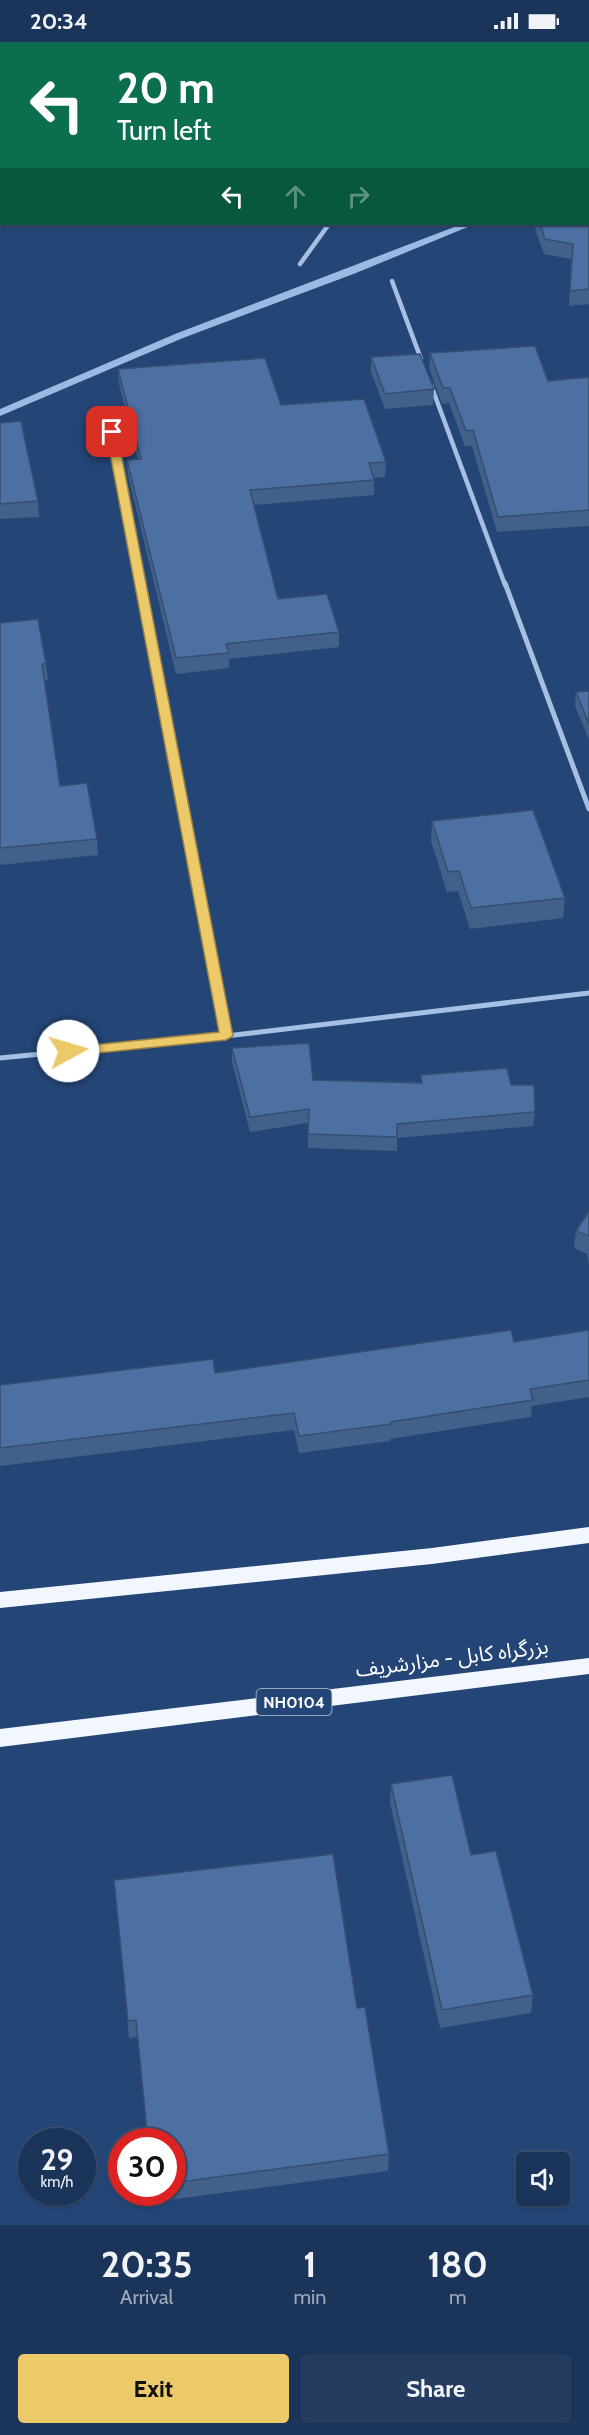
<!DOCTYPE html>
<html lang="en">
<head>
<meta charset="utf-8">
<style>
	:root { --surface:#1b3459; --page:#243c5f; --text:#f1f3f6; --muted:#a0aaba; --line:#394f6f; --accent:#edca69 }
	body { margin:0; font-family:Cabin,"Noto Sans Arabic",sans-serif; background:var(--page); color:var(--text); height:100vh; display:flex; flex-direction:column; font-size:22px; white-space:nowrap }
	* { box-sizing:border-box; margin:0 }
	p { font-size:20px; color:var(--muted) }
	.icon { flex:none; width:33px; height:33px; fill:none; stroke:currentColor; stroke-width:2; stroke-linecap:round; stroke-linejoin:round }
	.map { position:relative; height:2183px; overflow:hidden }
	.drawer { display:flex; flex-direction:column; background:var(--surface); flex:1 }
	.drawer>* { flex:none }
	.banner { position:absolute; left:0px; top:0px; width:590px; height:183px; box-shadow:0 2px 4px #0004,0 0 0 2px var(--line); background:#0b6e4f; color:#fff; overflow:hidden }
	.fabs { position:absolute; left:516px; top:2110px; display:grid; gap:12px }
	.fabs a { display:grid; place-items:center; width:54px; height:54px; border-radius:6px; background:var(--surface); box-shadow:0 2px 4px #0004,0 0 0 2px var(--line); font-size:30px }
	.speed { position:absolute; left:18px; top:2086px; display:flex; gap:12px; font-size:30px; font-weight:700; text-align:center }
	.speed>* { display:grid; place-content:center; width:78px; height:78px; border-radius:50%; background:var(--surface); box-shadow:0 2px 4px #0004,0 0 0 2px var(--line); line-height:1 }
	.speed small { font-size:15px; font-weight:400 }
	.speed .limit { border:9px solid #d22; background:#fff; color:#111 }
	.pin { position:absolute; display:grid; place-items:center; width:51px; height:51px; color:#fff; margin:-26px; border-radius:12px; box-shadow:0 3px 9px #0006 }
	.me { position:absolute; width:66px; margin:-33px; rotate:84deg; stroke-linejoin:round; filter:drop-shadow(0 0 4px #0008) }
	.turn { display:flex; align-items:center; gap:21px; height:126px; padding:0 18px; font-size:27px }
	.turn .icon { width:78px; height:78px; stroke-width:2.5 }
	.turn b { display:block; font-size:42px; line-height:51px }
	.lanes { display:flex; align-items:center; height:57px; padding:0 18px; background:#0003; justify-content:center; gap:30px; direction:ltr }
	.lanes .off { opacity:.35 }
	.eta { display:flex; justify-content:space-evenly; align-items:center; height:102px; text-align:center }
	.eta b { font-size:36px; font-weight:700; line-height:42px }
	.cta { display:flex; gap:12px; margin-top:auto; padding:12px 18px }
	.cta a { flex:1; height:69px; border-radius:6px; background:var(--accent); color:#111; font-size:24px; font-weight:700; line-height:69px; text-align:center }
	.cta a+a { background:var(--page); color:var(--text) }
	.status { display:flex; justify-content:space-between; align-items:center; height:42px; padding:0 30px; background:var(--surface); direction:ltr }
	.status svg { height:16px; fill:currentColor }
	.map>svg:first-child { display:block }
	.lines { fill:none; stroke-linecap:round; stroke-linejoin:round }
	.stream { fill:#9abae4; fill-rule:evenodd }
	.minor-far1 { stroke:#a5c0e3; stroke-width:4.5 }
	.minor { stroke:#a5c0e3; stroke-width:5 }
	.trunk { fill:#f2f6fe; fill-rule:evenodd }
	.wall { fill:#41608a }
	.shaded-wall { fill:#354e71 }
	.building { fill:#4c70a1; stroke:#354e71; stroke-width:1.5 }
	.route { fill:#edca69; stroke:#9a8344; stroke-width:1.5 }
	.labels { text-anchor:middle; stroke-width:4.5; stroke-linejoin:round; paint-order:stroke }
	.shield { fill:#244677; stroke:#bdc8d6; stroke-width:1.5 }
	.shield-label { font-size:16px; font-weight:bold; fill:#fff }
	.near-street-label { font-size:21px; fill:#fff; stroke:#244677 }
</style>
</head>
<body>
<div class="status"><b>20:34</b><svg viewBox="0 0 49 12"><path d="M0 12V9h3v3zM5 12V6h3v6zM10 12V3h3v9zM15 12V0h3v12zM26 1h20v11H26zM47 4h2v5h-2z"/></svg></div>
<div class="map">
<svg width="589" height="2183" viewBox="0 0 589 2183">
	<rect width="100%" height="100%" fill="#244677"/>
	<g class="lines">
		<g class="stream">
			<rect x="588" y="135" width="1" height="6"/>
			<path d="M462 182H475L356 231 183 296 0 374V367L175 292Z"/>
		</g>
		<g class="minor-far1">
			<path d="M300 222 329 182"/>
			<path d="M392 239 421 317"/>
			<path d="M431 343 505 543"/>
			<path d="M112 390 141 543"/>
		</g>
		<g class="minor">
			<path d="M141 541 226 994"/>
			<path d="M505 541 589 767"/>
			<path d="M0 1016 226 994 589 951"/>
		</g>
		<g class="trunk">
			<path d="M589 1485V1501L432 1522 0 1566V1550L432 1506Z"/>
			<path d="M589 1616V1632L0 1705V1687Z"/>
		</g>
	</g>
	<g class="wall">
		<path d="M475 0H589V3L588 2 579 1Z"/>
		<path d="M589 161V262L569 264 571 217 544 212 535 187 536 182H588Z"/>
		<path d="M430 311 548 339 589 335V484L497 490 472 404H465L449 361 442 362 429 326Z"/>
		<path d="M371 315 434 347 433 363 385 367 371 330Z"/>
		<path d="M118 327 281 363 386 420 385 435 374 436V453L253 463 278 557 339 590V605L229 617V626L176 632 128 433 127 418 138 417 119 342Z"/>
		<path d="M0 381 38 459 39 475 0 477Z"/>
		<path d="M0 581 46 622 48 638H44L60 744 97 797 98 813 0 823Z"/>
		<path d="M589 649V698L575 664 576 650Z"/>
		<path d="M432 779 565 856 563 876 470 887 458 849 447 850 431 799Z"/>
		<path d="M232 1006 313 1038 421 1040V1033L511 1043 535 1070 533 1084 397 1096V1109L308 1106V1081L250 1090 232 1020Z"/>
		<path d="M589 1169V1223L587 1212 574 1206 576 1189Z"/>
		<path d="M589 1288V1355L532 1364 531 1375 390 1397V1399L299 1411 294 1388 0 1424V1343L215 1331 514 1300Z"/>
		<path d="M391 1742 471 1813 533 1953 531 1971 440 1986 390 1761Z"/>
		<path d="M114 1838 357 1966 389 2112 388 2129 153 2160 152 2151H172V2100L138 1995 129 1996Z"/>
	</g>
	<g class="shaded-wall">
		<path d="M571 0H579L578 2H570Z"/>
		<path d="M589 110V123L588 124V111Z"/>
	</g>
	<g class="building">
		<path d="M475 0H571L570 2H474Z"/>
		<path d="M588 158 589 161V247L570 249 573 202 545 197 540 182H588Z"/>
		<path d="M535 304 548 339 589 335V468L498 475 473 388 466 389 450 346H443L430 311Z"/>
		<path d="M420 312 434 347 385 352 371 315Z"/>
		<path d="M265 316 281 363 364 357 386 420 369 421 374 438 250 448 278 557 327 552 339 590 226 602 229 611 176 616 127 418 141 417 118 327Z"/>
		<path d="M21 379 38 459 0 462V381Z"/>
		<path d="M38 577 46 622H42L60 744 87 741 97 797 0 806V581Z"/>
		<path d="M589 649V682L576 650Z"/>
		<path d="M533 768 565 856 471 866 459 829 448 830 432 779Z"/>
		<path d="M309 1001 313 1038 422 1041 421 1033 507 1026 511 1043H534L535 1070 397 1082V1095L308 1092 309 1067 250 1075 232 1006Z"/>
		<path d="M589 1169V1194L576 1189Z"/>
		<path d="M511 1288 514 1300 589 1288V1338L530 1347 533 1358 391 1380V1382L299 1394 294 1371 0 1406V1343L213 1317 215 1331Z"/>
		<path d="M452 1733 471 1813 496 1809 533 1953 442 1968 391 1742Z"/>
		<path d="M333 1812 357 1966 365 1965 389 2112 172 2141V2100H148L136 1978 128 1979 114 1838Z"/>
	</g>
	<path class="route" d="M112 386 117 390 233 994 226 998 68 1014 63 1012 61 1009 63 1006 219 990 106 390Z"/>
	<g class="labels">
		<rect class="shield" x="256.5" y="1647" width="75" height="26" rx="4.5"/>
		<g class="shield-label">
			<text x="294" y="1666">NH0104</text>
		</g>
		<g class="near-street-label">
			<text transform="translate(452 1616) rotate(-7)" y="7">بزرگراه کابل - مزارشریف</text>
		</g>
	</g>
</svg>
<div class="fabs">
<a><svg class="icon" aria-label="sound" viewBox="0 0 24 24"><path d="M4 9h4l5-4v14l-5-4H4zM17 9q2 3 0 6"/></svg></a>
</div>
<div class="speed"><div>29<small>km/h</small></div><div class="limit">30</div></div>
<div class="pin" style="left:112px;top:390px;background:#d93025"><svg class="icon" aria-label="arrive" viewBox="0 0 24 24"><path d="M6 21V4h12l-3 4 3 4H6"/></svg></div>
<svg class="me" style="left:68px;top:1009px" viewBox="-20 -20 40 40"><circle r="19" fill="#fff"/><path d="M0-13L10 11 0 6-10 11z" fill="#edca69"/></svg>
<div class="banner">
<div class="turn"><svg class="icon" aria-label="left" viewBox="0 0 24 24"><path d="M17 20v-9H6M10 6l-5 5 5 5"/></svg><div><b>20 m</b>Turn left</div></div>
<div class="lanes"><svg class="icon" aria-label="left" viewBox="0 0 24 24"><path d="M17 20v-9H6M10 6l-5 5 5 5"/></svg><svg class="icon off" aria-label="ahead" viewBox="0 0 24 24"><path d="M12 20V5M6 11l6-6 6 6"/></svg><svg class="icon off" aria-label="right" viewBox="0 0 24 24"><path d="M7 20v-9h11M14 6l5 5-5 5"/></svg></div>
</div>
</div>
<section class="drawer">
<div class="eta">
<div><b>20:35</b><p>Arrival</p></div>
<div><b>1</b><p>min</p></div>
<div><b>180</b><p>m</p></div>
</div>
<div class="cta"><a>Exit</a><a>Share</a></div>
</section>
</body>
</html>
